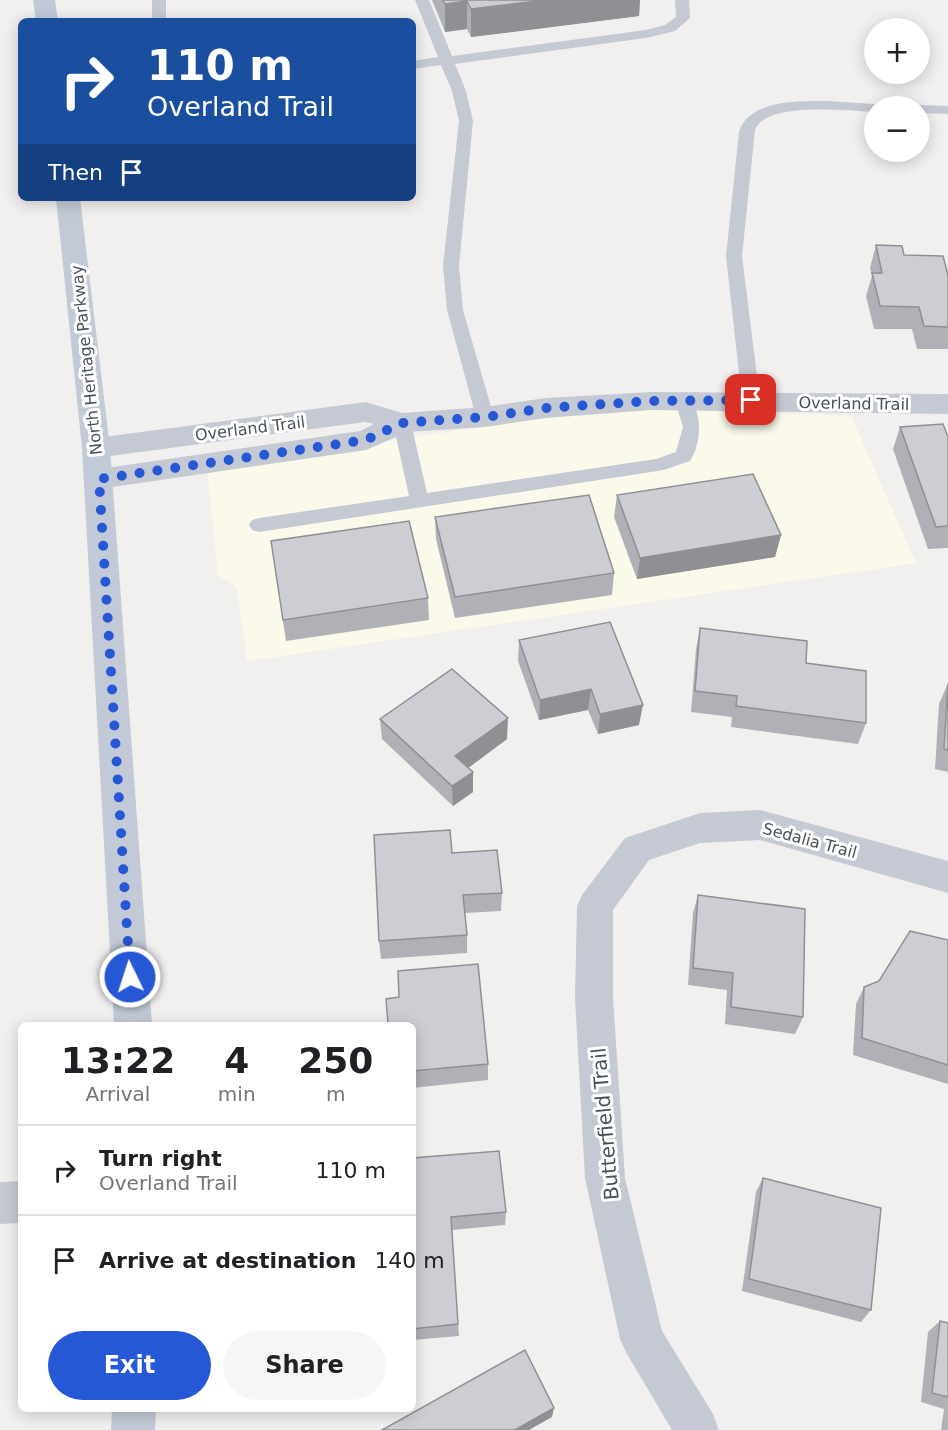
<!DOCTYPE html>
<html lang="en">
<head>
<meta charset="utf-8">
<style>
	:root { --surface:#fff; --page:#f6f6f6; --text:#202124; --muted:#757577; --line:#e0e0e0; --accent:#2657d5 }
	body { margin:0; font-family:"DejaVu Sans",sans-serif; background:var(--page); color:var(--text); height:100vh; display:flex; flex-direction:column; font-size:22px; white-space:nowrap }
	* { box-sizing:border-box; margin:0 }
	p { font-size:20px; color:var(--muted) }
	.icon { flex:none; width:33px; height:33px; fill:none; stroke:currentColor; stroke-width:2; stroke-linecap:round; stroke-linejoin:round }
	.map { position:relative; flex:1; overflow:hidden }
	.drawer { position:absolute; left:18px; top:1022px; width:398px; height:390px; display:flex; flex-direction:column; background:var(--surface); border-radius:9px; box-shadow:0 3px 15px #0003 }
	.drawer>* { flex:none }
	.hud { position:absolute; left:18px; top:18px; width:398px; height:183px; border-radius:9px; box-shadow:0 3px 15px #0003; background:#1a4fa0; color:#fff; overflow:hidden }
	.tools { position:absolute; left:864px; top:18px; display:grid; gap:12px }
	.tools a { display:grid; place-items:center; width:66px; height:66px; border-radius:50%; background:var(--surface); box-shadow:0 3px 15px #0003; font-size:30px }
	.pin { position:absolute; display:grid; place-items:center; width:51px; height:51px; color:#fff; margin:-26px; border-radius:12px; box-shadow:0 3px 9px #0006 }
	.me { position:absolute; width:66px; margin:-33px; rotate:356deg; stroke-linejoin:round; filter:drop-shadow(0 0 4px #0008) }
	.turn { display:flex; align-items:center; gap:21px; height:126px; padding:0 30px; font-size:27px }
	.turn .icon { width:78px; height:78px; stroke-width:2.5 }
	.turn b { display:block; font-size:42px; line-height:51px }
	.then { display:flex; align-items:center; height:57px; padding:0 30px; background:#0003; gap:12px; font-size:22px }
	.eta { display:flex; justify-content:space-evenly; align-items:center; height:102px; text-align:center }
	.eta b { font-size:36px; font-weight:600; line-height:42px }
	.cta { display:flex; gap:12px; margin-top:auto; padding:12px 30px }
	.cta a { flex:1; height:69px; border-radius:36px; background:var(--accent); color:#fff; font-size:24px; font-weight:600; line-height:69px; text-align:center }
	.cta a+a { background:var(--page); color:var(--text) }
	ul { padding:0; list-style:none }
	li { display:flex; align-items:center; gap:18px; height:90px; padding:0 30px; border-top:2px solid var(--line) }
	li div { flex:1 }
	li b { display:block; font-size:22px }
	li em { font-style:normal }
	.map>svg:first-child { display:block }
	.commercial { fill:#fbf9ea }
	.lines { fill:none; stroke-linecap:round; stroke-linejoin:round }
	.service { fill:#c4c9d3; fill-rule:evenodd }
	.minor { fill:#c4c9d3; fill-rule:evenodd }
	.secondary { fill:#c3cad7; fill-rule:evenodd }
	.wall { fill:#b0b1b6 }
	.shaded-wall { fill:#909094 }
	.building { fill:#cdced4; stroke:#909094; stroke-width:1.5 }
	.route { stroke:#2657d5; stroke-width:10; stroke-dasharray:0 18 }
	.labels { text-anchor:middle; stroke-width:6; stroke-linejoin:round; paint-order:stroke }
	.street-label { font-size:16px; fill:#49505b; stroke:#fff }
	.near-street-label { font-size:20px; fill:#49505b; stroke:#fff }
</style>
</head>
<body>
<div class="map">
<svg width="948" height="1430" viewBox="0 0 948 1430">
	<rect width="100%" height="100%" fill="#f2f0ef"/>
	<path class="commercial" d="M605 408 851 416 916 563 247 661 237 587 218 575 207 469Z"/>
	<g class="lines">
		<g class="service">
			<rect x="152" y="0" width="14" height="21"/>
			<path d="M415 0H429L452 56 646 30 665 25 676 17 675 0H689L690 18 675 31 646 38 455 64 466 91 473 121 459 266 463 310 494 417 491 421 485 423 479 421 476 417 447 310 443 266 459 121 452 91 441 65 412 69V61L438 57Z"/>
			<path d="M828 101 874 104 880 106H874V112C849 111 765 101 755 130L742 256 760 400 757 404H745L742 400 726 256 739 132C749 99 800 101 828 101Z"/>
			<path d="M920 105 948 106V114L920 113V106H914Z"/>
			<path d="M684 395 690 397C702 416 702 441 690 461L664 470 259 532 252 530 249 525 252 520 259 518 409 496 393 423 396 419 402 417 408 419 411 423 427 493 656 459 676 452 683 427 675 401 678 397Z"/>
		</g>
		<g class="minor">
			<path d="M651 392 948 394V414L651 410 546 418 485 427 407 432 366 450 99 489 89 486 84 479 89 472 99 469 360 431 374 424 365 422 96 458 86 455 82 448 86 441 96 438 366 402 402 413 485 407 546 398Z"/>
			<path d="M760 810 948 861V893L760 840 700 843 649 860 613 910V998L625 1178 662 1331 713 1414 719 1430H672L627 1354 620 1339 585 1178 575 998 577 906 582 895 625 838 700 813Z"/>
			<path d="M21 1181V1223L0 1224V1182Z"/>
		</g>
		<g class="secondary">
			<path d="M33 0H55L58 21H36Z"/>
			<path d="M56 198H80L110 448 152 1024H114L82 448Z"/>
			<path d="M112 1408H156L155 1430H111Z"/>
		</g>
	</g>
	<g class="wall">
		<path d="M432 0H640L639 16 471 37 467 29 445 32Z"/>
		<path d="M876 245 904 255 948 275V349H917L912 329H874L866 296 872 276 870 268Z"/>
		<path d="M900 427 948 437V548L928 549 893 449Z"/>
		<path d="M617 495 781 535 775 557 637 579 614 517Z"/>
		<path d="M435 517 614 573 612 595 455 618 436 539Z"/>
		<path d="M271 541 428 598 429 620 286 641Z"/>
		<path d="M610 622 639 725 598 734 588 710 539 720 518 661 519 640Z"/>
		<path d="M700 628 806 663 866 723 858 744 731 727 732 717 691 712 696 649Z"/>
		<path d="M948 683V772L935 769 939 704Z"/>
		<path d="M380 719 507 739 468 768 473 772V792L453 806 382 739Z"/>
		<path d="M452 853 502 893 501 911 465 913 467 935V953L381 959 379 941Z"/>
		<path d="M698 895 803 1017 795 1034 725 1024 727 990 688 985 693 913Z"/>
		<path d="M948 940V1084L853 1055 856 1004 864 987 879 981Z"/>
		<path d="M412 1024 488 1064V1080L412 1088Z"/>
		<path d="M412 1158 506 1212 505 1225 452 1230 459 1336 412 1340Z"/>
		<path d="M763 1178 871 1310 861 1322 742 1291 756 1192Z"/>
		<path d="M940 1321 948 1323V1430H941L944 1409 921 1402 928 1332Z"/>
	</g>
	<g class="shaded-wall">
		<path d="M545 0H640L639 16 471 37V9Z"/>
		<path d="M467 1V29L445 32V4Z"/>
		<path d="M781 535 775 557 637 579 640 558Z"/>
		<path d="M591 689 588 710 539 720 540 700Z"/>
		<path d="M643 705 639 725 598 734 600 714Z"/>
		<path d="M508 718 507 739 456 777 455 756Z"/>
		<path d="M473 772V792L453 806 452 786Z"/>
		<path d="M554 1408 552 1417 529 1430H515Z"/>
	</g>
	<g class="building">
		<path d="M443 0H545L471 9 467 1 445 4Z"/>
		<path d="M876 245 902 246 904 255 943 256 948 275V327L924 326 919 307 880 306 872 273H882Z"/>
		<path d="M943 424 948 437V526L936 527 900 427Z"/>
		<path d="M753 474 781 535 640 558 617 495Z"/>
		<path d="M589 495 614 573 455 597 435 517Z"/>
		<path d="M409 521 428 598 283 620 271 541Z"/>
		<path d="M610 622 643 705 600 714 591 689 540 700 519 640Z"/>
		<path d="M700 628 807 641 806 663 866 671V723L736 706 737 696 695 691Z"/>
		<path d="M452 669 508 718 455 756 473 772 452 786 380 719Z"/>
		<path d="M948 683V750L944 749Z"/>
		<path d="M450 830 452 853 497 850 502 893 463 895 467 935 379 941 374 835Z"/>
		<path d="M698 895 805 909 803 1017 731 1007 733 973 693 968Z"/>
		<path d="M910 931 948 940V1065L862 1038 864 987 879 981Z"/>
		<path d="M478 964 488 1064 412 1071V1024H388L386 999 399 997 398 971Z"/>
		<path d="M499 1151 506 1212 451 1217 458 1324 412 1329V1158Z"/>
		<path d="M763 1178 881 1208 871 1310 749 1279Z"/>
		<path d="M940 1321 948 1323V1397L932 1393Z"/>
		<path d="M525 1350 554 1408 515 1430H382Z"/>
	</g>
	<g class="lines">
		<path class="route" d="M130 977 99 479 366 440 402 423 486 417 546 408 651 401 751 400"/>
	</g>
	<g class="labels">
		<g class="street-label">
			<text transform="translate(86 360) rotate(-96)" y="6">North Heritage Parkway</text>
			<text transform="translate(854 403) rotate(1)" y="6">Overland Trail</text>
			<text transform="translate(250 428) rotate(-7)" y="6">Overland Trail</text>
			<text transform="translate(810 840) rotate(15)" y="6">Sedalia Trail</text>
		</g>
		<g class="near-street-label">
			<text transform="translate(605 1124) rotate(-95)" y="7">Butterfield Trail</text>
		</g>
	</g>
</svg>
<div class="tools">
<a>+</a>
<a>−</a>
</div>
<div class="pin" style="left:751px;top:400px;background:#d93025"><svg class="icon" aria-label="arrive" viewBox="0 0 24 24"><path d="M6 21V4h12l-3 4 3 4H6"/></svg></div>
<svg class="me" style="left:130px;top:977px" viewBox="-20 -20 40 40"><circle r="17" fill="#2657d5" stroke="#fff" stroke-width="3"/><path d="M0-11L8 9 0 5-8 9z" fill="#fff"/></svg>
<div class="hud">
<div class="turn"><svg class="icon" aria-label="right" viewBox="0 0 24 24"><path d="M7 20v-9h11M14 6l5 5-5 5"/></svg><div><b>110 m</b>Overland Trail</div></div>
<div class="then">Then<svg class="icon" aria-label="arrive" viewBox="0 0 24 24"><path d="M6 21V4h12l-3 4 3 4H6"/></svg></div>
</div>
<section class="drawer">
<div class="eta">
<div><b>13:22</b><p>Arrival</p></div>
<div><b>4</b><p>min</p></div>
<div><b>250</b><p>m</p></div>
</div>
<ul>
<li><svg class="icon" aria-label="right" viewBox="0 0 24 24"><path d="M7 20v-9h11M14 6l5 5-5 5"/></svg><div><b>Turn right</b><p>Overland Trail</p></div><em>110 m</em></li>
<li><svg class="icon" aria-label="arrive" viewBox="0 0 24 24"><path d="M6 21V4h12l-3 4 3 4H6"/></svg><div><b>Arrive at destination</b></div><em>140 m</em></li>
</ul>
<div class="cta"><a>Exit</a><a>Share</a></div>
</section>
</div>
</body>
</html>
